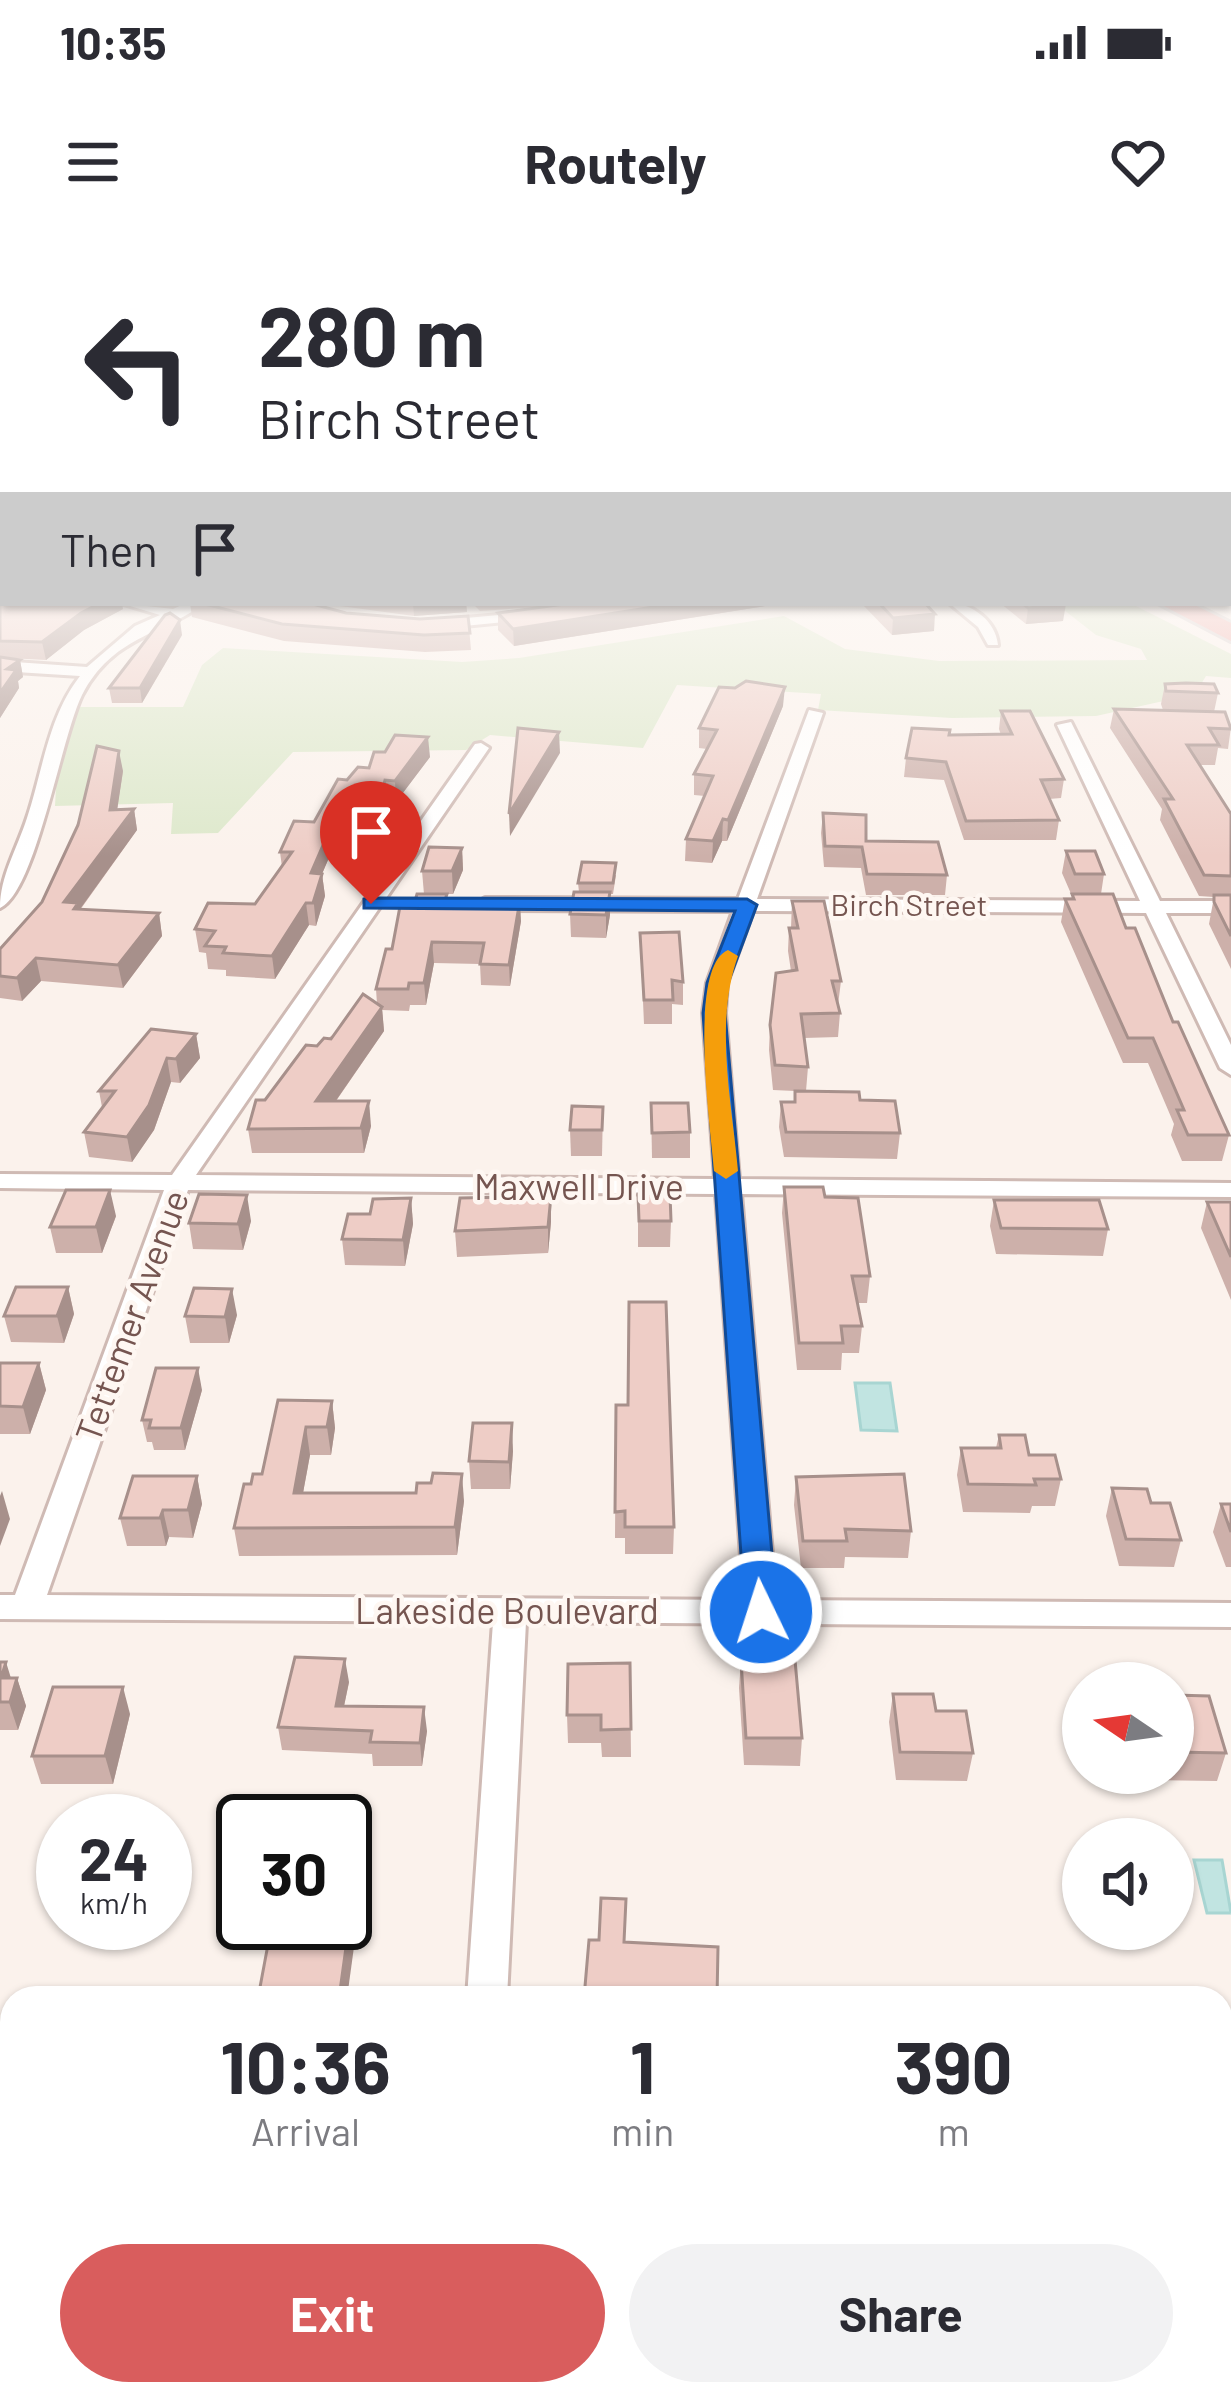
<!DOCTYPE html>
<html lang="en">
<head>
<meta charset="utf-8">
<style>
	:root { --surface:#fff; --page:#f2f2f3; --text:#2b2b33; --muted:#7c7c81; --accent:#d95d5d }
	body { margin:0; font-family:Barlow,sans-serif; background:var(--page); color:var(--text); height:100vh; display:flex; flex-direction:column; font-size:45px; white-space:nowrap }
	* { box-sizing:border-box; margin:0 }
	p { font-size:39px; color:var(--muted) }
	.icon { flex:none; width:66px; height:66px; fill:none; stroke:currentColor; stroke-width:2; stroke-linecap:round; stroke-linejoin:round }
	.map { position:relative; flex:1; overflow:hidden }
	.side { position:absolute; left:0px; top:1746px; width:1233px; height:420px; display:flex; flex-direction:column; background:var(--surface); border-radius:36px 36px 0 0; box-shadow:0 3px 9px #0004 }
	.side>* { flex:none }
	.guide { position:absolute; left:0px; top:0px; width:1233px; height:366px; box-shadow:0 3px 9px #0004; background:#fff; color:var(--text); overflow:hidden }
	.needle { width:78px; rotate:283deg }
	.buttons { position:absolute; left:1062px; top:1422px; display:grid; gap:24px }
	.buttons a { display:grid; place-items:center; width:132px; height:132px; border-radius:50%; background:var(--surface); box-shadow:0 3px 9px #0004; font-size:60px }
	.speed { position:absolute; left:36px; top:1554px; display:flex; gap:24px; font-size:60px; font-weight:700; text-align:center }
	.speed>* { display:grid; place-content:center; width:156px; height:156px; border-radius:50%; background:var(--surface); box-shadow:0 3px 9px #0004; line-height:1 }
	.speed small { font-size:30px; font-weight:400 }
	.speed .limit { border:6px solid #111; border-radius:18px; background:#fff; color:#111 }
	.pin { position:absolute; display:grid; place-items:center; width:102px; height:102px; color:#fff; margin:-123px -51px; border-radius:50% 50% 50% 0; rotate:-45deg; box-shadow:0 0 12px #0007 }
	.pin .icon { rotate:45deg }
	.me { position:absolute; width:132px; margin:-66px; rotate:356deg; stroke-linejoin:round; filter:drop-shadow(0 0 9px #0008) }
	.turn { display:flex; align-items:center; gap:42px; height:252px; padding:0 60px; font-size:54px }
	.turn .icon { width:156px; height:156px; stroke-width:2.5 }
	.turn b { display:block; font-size:84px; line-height:102px }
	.then { display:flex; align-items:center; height:114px; padding:0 60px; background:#0003; gap:24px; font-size:45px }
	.eta { display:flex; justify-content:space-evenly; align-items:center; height:204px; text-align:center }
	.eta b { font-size:72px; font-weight:700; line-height:84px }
	.primary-button { display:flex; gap:24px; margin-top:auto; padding:24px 60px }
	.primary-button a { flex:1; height:138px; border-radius:72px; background:var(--accent); color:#fff; font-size:48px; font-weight:700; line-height:138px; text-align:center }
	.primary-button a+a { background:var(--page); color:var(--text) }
	.status { display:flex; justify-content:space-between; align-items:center; height:84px; padding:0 60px; background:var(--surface); direction:ltr }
	.status svg { height:33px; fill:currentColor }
	header { display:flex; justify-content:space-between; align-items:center; height:156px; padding:0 60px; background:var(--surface); font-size:54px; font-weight:700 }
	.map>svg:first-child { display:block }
	.green { fill:#dde8cb }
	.water { fill:#c1e4e1; stroke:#a8d5d2; stroke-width:3 }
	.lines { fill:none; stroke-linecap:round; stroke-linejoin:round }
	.street-casing { stroke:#cfbab4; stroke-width:6 }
	.highway-casing { stroke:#d8cfce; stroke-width:6 }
	.street { fill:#fff; fill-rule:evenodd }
	.highway { fill:#efaca9; fill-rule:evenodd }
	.wall { fill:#cdb0aa }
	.shaded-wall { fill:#a7908b }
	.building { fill:#eecdc6; stroke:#a7908b; stroke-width:3 }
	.route { fill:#1a73e8; stroke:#114b97; stroke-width:3 }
	.slow { fill:#f59e0b }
	.labels { text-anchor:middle; stroke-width:9; stroke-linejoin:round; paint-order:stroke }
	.far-street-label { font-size:30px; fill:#755550; stroke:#fef7f2 }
	.street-label { font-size:36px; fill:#755550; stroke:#fef7f2 }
</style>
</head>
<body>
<div class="status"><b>10:35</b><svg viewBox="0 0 49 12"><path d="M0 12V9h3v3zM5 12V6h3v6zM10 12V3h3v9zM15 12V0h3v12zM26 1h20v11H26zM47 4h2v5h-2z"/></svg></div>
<header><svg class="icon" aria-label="menu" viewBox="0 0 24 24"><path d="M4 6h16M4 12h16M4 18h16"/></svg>Routely<svg class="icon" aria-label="heart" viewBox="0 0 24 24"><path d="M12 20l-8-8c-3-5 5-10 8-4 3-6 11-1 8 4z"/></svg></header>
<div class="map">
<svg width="1231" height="2166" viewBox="0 0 1231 2166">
	<rect width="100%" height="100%" fill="#fbf2ec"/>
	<path class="green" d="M1055 363H1130L1231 414V438L1206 436 1195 454 1096 476 952 478 818 470 821 454 677 445 643 508 490 495 466 510 293 512 218 593 171 594 173 563 55 566 58 512 77 467H183L202 425 223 408 462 422 519 418 784 376 845 409 939 421 1147 420 1141 409 1096 395Z"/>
	<g class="water">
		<path d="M855 1143H890L897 1191 861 1190Z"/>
		<path d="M1194 1620H1222L1231 1673H1207Z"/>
	</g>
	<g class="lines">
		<g class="street-casing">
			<g id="street">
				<path d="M120 363 173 369 186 363H205C160 396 113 396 82 455 61 497 36 652 0 668 0 636 17 609 27 578 43 530 48 477 80 436L0 431V421L87 427 135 386 160 375Z"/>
				<path d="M949 363C973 363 996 382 998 405H988L978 387Z"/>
				<path d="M532 372 537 373V379L433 389 426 385 433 381Z"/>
				<path d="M809 470 823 473 757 659 1140 661 1057 485 1071 482 1160 661H1231V673H1166L1231 805V835L1220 828 1146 673 753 671 727 743 725 773 739 939 1231 943V957L741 954 776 1360 1231 1363V1387L526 1382 507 1758H467L493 1382 0 1379V1355H15L164 950 0 948V934L172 935 475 504 481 503 489 508 196 935 715 939 703 773 707 743 733 671 485 670 475 664 485 658 738 659ZM188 950 716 954 744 1360 47 1355Z"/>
				<path d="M407 2154H453L448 2166H402Z"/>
			</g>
		</g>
		<g class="highway-casing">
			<path id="highway" d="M1158 363H1191L1231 383V401Z"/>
		</g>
		<use href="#street" class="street"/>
		<use href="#highway" class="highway"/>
	</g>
	<g class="wall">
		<path d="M0 350 123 369 84 390 46 420 7 418 20 420 23 437 18 441 19 448 0 478Z"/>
		<path d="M190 363H309L346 373 420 379 468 376 471 410 425 412 284 401 192 377Z"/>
		<path d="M318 363H466L467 372 414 376Z"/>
		<path d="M472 363H784L514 406 498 390V373L539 367 480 371Z"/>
		<path d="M861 363H925L934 391 892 395Z"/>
		<path d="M1000 363H1064L1063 381 1026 384Z"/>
		<path d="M182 395 142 463H112L109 448Z"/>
		<path d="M1165 444 1218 453 1214 472 1231 487 1228 509 1218 508 1215 525H1200L1231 574V729L1209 684 1214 657 1199 656 1160 580 1162 569 1110 488 1114 469 1163 470 1161 464Z"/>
		<path d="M783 466 727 601H722L712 623 685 621 686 599 705 556 694 555V534L707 509 699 508V488Z"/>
		<path d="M1001 471 1064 539 1061 558 1049 559 1059 580 1056 600H964L944 540 904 537 906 518 949 495H1001L999 489Z"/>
		<path d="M430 517 396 562 387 561 382 581 342 587 322 634 325 656 316 686 309 685 275 739 226 736V730L208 729 206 713 199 712 195 689 255 664 282 627 280 612 314 582 347 540 369 528Z"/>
		<path d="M123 531 117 569H134L137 590 80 670 159 673 162 696 123 748 41 741 22 761 0 758V709L42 662Z"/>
		<path d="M823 573 866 601 947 635 945 655H866L861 628 824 627 821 593Z"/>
		<path d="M462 608 463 630 453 654H424L422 631Z"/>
		<path d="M1066 611 1104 634 1101 654 1126 688 1229 895 1222 921H1182L1171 895 1174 884 1148 823H1123L1061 682 1065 659H1071L1072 656 1062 633Z"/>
		<path d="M616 635 613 654H610V675L606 698 571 697 570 674 579 652 578 643Z"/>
		<path d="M447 660 521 681 510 746 481 745 480 724 434 723 426 765H410L409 771 382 770 384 791 336 861 371 886 364 913H252L248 889 265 860 317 806 377 764 376 749 392 709Z"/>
		<path d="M792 661 841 741 838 765 840 773 838 797 804 798 808 827 806 851 860 860 900 893 897 919 784 917 779 887 781 862H794L795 851 773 850 769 810 770 785 791 731 788 711 789 688H791Z"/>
		<path d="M640 693 683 742V765L672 764V784H644Z"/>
		<path d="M196 794 200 818 180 843 171 842 154 890 132 922 89 917 84 892 102 867 99 851Z"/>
		<path d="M651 863 690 892V918H652Z"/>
		<path d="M603 867 602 916H571L570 890Z"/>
		<path d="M784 947 825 957 870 1036 867 1063H857L862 1086 859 1113H842L841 1130H797L782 973Z"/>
		<path d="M638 954 671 981 670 1007H638Z"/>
		<path d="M411 958 413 984 405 1026 345 1025 342 999 370 974Z"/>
		<path d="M994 960 1108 989 1103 1016 996 1014 990 986Z"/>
		<path d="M1207 962H1231V1060L1201 988Z"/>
		<path d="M116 976 102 1013H56L50 987Z"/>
		<path d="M251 981 243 1010 193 1009 189 983Z"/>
		<path d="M551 982 548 1013 457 1017 455 991Z"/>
		<path d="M68 1047 74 1074 64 1103 11 1102 4 1076Z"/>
		<path d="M237 1075 229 1103H190L185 1076Z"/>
		<path d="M0 1123H39L46 1150 30 1194H0Z"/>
		<path d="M202 1150 185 1210H154L152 1202H147L142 1180Z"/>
		<path d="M332 1161 335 1188 331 1215H310L303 1253 464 1261 457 1315 239 1316 234 1288 251 1244Z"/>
		<path d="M616 1165 674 1287 673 1314H625V1298H615Z"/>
		<path d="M999 1195 1061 1239 1055 1266H1032L1030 1273 963 1272 957 1235 961 1208H996Z"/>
		<path d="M513 1211 510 1249H471L469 1221Z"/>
		<path d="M197 1236 202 1264 193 1298 169 1297 166 1306H127L120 1278Z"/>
		<path d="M796 1237 911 1291 908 1318 845 1317 844 1328H801L794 1265Z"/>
		<path d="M1112 1248 1151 1263 1181 1300 1174 1327 1119 1326 1106 1276Z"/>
		<path d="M1221 1264H1231V1327H1226L1213 1292Z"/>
		<path d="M741 1420 802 1498 800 1526 744 1525 739 1448Z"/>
		<path d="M0 1422 11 1438H17L26 1466 18 1490H0Z"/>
		<path d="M630 1423 631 1517H602L601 1503H568L567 1475Z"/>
		<path d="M349 1442 344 1466 427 1491 422 1526H373L372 1514 282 1510 278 1487Z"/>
		<path d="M893 1454 936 1471 973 1513 967 1541 896 1540 889 1482Z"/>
		<path d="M1173 1455 1226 1513 1217 1541 1147 1540 1145 1533H1173Z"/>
		<path d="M130 1474 113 1544H41L32 1516Z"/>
		<path d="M185 2154H270L266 2166H193L189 2165Z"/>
	</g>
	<g class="shaded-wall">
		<path d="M100 363H122L123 369 84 390 46 420 42 402 81 373Z"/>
		<path d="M413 363H466L467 372 414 376Z"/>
		<path d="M679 363H784L514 406 513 389Z"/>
		<path d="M1066 364 1063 381 1026 384 1028 368Z"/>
		<path d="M935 374 934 391 892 395 893 378Z"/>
		<path d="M180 380 182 395 142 463 140 448Z"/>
		<path d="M20 420 23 437 18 441 19 448 0 478V453L7 429Z"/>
		<path d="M785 447 783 466 727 601 728 580Z"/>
		<path d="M559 492 560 513 510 596 509 574Z"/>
		<path d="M428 497 430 517 396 562 395 541Z"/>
		<path d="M119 511 123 531 114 591 110 570Z"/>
		<path d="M385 540 387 561 382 581 342 587 322 634 325 656 316 686 311 633 340 566Z"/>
		<path d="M134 569 137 590 80 669 83 685 64 662Z"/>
		<path d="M723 579 722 601 712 623 713 601Z"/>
		<path d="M462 608 463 630 453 654 452 631Z"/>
		<path d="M610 652V675L606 698V675Z"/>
		<path d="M520 660 521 681 510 746 509 725Z"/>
		<path d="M306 663 309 685 275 739 272 716Z"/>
		<path d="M159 673 162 696 123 748 118 725Z"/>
		<path d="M432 702 434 723 426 765 424 743Z"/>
		<path d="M36 718 41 741 22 761 17 738Z"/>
		<path d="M382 767 384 791 319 885 316 861Z"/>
		<path d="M196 794 200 818 180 843 176 819Z"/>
		<path d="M167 818 171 842 154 890 132 922 127 897Z"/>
		<path d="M369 861 371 886 364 913 361 888Z"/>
		<path d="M110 950 116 976 102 1013 96 987Z"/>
		<path d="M247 955 251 981 243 1010 238 984Z"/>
		<path d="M551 956V982L548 1013V987Z"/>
		<path d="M411 958 413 984 405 1026 403 1000Z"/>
		<path d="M68 1047 74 1074 64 1103 57 1076Z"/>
		<path d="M232 1049 237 1075 229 1103 225 1077Z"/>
		<path d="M39 1123 46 1150 30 1194 23 1167Z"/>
		<path d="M198 1128 202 1150 185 1210 181 1188Z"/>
		<path d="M332 1161 335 1188 331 1215 327 1187Z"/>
		<path d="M512 1183 513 1211 510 1249 509 1222Z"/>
		<path d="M306 1187 310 1215 298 1280 294 1253Z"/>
		<path d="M462 1234 464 1261 457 1315 455 1287Z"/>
		<path d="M197 1236 202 1264 193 1298 188 1270Z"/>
		<path d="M2 1251 10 1279 0 1306V1256Z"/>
		<path d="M163 1270 169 1297 166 1306 160 1278Z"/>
		<path d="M345 1419 349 1442 339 1490 336 1466Z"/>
		<path d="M6 1422 14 1448 17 1438 26 1466 18 1490 1 1438Z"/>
		<path d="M123 1447 130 1474 113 1544 105 1516Z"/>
		<path d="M424 1467 427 1491 422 1526 420 1503Z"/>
		<path d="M353 1657 357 1685 347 1758H339Z"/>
		<path d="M254 2154H270L266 2166H254L252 2160Z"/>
	</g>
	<g class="building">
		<path d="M0 350H3V363H100L81 373 42 402 0 401Z"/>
		<path d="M201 363H309L346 373 420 379 468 376 470 393 424 395 282 384Z"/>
		<path d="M572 363H679L513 389 498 373Z"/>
		<path d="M879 363H925L935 374 893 378Z"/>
		<path d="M1022 363H1064L1066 364 1028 368Z"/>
		<path d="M170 373 180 380 140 448H109L165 375Z"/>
		<path d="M0 417 20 420 7 429 16 430 0 453Z"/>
		<path d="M746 441 785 447 728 580 723 579 713 601 686 599 713 536 694 534 717 490 699 488 719 447 735 448Z"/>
		<path d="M1186 443 1214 444 1218 453 1166 451 1165 444Z"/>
		<path d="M1114 469 1225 472 1231 489 1209 488 1219 505H1187L1231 574V636L1204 635 1164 559H1173Z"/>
		<path d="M1001 471H1030L1064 539 1041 540 1059 580 966 581 946 522 906 518 912 488 950 490 949 495 1012 494Z"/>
		<path d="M518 488 559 492 509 574Z"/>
		<path d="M395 495 428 497 395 541 385 540 380 560 340 566 311 633 322 634 313 663H306L272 716 223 713 226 707 205 706 215 691 195 689 208 663 255 664 292 612H280L294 581 314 582 338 539 347 540 358 527 369 528 374 512H385Z"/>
		<path d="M97 506 119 511 110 570 134 569 64 662 78 663 74 669 159 673 118 725 36 718 17 738 0 736V709L42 662 78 585Z"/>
		<path d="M823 573 866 575V601L938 602 947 635 867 634 862 607 825 606Z"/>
		<path d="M429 607 462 608 452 631H422Z"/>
		<path d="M1066 611H1095L1104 634H1075Z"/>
		<path d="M582 622 616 623 613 643H578Z"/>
		<path d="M574 652H610L606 675 570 674Z"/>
		<path d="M417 654H447L445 660H520L509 725 480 724 484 703 432 702 424 743H409L408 749H376L386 709H392L401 661H415Z"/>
		<path d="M1072 654H1113L1126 688H1135L1173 782H1178L1229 895H1188L1177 870H1184L1153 798H1128L1065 659H1074Z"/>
		<path d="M1214 655H1231V696L1214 662Z"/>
		<path d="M792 661H824L841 741H832L840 773 801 774 808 827 775 825 770 785 776 733 797 730 789 688H798Z"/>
		<path d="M679 692 683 742 672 740 673 760H644L640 693Z"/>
		<path d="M363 754 382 767 316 861H369L361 888 248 889 256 860H265L306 805 317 806 324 798 331 799Z"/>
		<path d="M151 789 196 794 176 819 167 818 149 865 127 897 84 892 115 851H99Z"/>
		<path d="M795 851 859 852 860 860 895 861 900 893 786 892 781 862H795Z"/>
		<path d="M651 863H688L690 892 652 893Z"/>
		<path d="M572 866 603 867 602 890H570Z"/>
		<path d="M784 947H823L825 957 858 958 870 1036H852L862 1086H841L843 1103H799Z"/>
		<path d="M66 950H110L96 987H50Z"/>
		<path d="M199 954 247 955 238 984 189 983Z"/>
		<path d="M638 954H670L671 981H639Z"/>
		<path d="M551 956 548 987 455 991 460 958Z"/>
		<path d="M411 958 403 1000 342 999 348 974H370L373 959Z"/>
		<path d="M994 960H1099L1108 989 1001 988Z"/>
		<path d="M1207 962H1231V1017Z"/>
		<path d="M16 1047H68L57 1076H4Z"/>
		<path d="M194 1048 232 1049 225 1077 185 1076Z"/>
		<path d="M629 1062H666L674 1287H625V1271L615 1272 616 1165H628Z"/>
		<path d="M0 1123H39L23 1167 0 1166Z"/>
		<path d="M156 1128H198L181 1188H149L151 1180H142Z"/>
		<path d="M278 1160 332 1161 327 1187H306L294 1253H416L417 1243H431L433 1233 462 1234 455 1287 234 1288 244 1244H251L253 1234H262Z"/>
		<path d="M473 1183H512L509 1222 469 1221Z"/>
		<path d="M999 1195H1025L1029 1215H1055L1061 1239H1034L1036 1245 968 1244 961 1208H1001Z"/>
		<path d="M904 1234 911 1291 845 1289 847 1301H803L796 1237Z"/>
		<path d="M133 1236H197L188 1270H163L160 1278H120Z"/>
		<path d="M1112 1248 1147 1249 1151 1263H1170L1181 1300 1126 1299Z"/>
		<path d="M1221 1264H1231V1292Z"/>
		<path d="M295 1417 345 1419 336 1466 424 1467 420 1503 370 1502 372 1491 278 1487Z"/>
		<path d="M741 1420H795L802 1498H746Z"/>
		<path d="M0 1422H6L1 1438H17L10 1462H0Z"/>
		<path d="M630 1423 631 1489 601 1490V1475H567L568 1424Z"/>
		<path d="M53 1447H123L105 1516H32Z"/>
		<path d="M893 1454H933L936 1471H966L973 1513 900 1512Z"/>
		<path d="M1173 1455 1209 1456 1226 1513 1173 1512Z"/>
		<path d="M345 1657H353L339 1758H258L272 1683H345Z"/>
		<path d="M601 1658 626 1659 624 1702 718 1707 717 1758H584L589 1700H599Z"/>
		<path d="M231 2154H254L252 2160Z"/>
		<path d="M571 2154H701V2166H570Z"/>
		<path d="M755 2154H884L885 2166H755Z"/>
		<path d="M934 2154 1017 2156V2154H1060L1062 2166H935Z"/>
		<path d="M1111 2158 1231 2160V2166H1113Z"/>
	</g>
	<linearGradient id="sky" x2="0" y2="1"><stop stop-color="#98c7e5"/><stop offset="0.51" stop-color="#fdf9f6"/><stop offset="1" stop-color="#fdf9f6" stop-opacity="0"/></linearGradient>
	<rect width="1231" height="617" fill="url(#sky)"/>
	<path class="route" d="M371 658 747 659 757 665 728 743 725 773 777 1372 773 1380H750L745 1372 703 773 707 743 735 671 364 668V659Z"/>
	<path class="slow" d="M728 710 738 716C714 783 732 862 738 931L726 939 714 931C711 890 687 727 728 710Z"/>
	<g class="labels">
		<g class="far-street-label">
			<text x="909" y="676">Birch Street</text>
		</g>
		<g class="street-label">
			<text x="579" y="960">Maxwell Drive</text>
			<text transform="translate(132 1076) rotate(-70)" y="13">Tettemer Avenue</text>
			<text x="507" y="1384">Lakeside Boulevard</text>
		</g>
	</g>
</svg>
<div class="buttons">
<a><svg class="needle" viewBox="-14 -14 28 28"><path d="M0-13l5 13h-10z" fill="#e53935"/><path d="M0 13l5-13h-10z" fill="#7c7c81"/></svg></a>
<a><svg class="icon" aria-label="sound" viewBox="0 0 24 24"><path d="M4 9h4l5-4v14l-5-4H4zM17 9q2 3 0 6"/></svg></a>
</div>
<div class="speed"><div>24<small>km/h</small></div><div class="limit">30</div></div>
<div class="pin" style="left:371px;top:664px;background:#d93025"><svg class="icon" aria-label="arrive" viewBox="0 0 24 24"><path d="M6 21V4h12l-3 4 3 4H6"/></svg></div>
<svg class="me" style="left:761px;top:1372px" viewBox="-20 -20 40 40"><circle r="17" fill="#1a73e8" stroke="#fff" stroke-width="3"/><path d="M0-11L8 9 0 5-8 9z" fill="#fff"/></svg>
<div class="guide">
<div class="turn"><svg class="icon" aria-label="left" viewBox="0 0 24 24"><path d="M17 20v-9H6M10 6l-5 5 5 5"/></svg><div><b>280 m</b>Birch Street</div></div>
<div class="then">Then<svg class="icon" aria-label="arrive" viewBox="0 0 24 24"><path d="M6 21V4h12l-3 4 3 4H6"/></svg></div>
</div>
<section class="side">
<div class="eta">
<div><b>10:36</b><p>Arrival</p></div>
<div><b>1</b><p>min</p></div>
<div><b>390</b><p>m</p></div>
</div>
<div class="primary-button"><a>Exit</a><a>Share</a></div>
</section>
</div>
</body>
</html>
